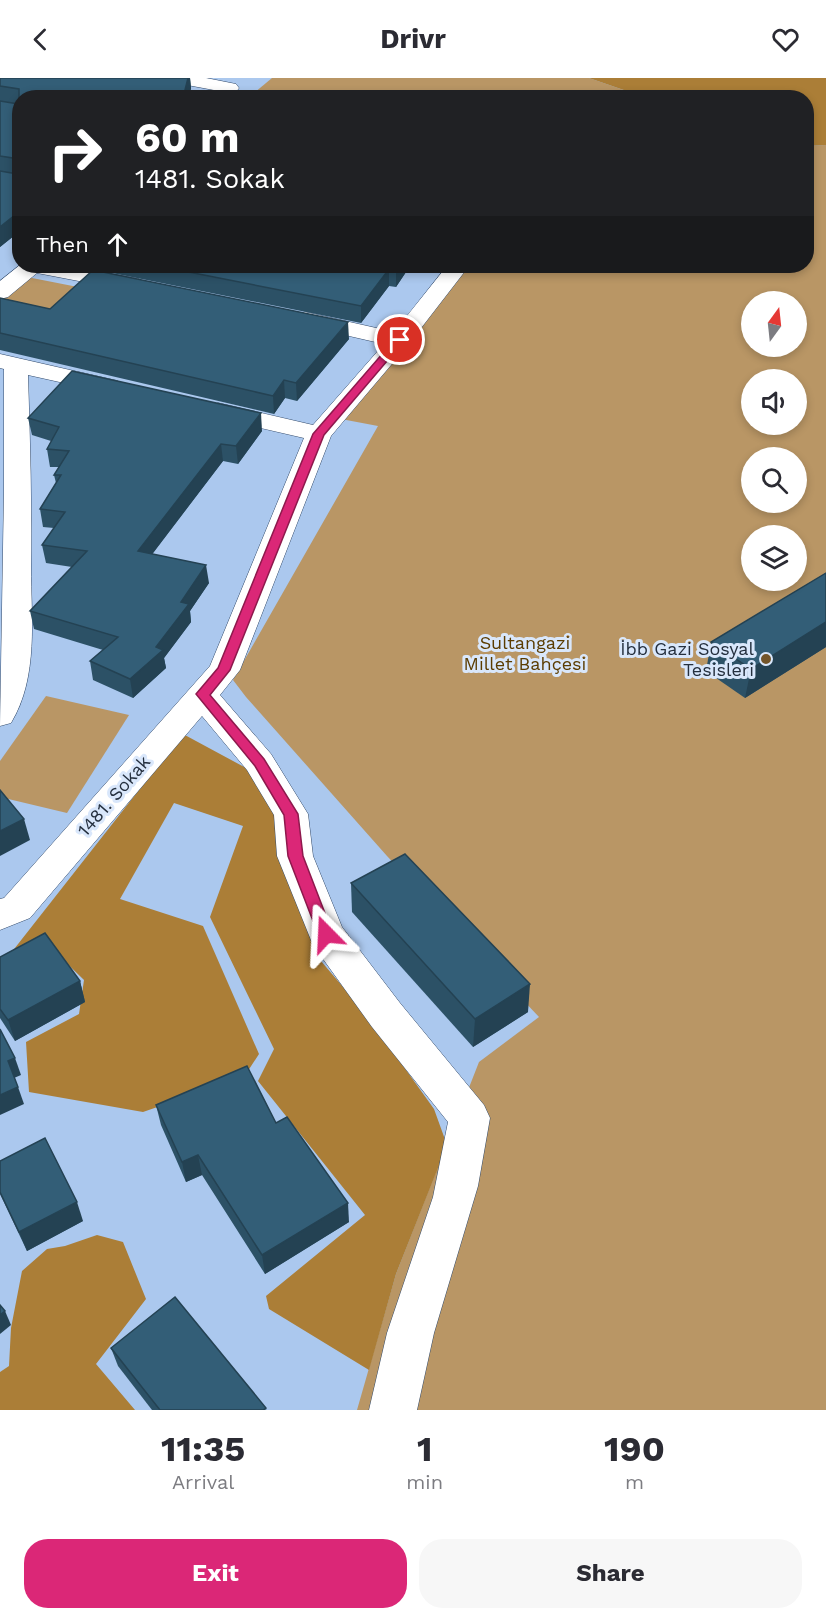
<!DOCTYPE html>
<html lang="en">
<head>
<meta charset="utf-8">
<style>
	:root { --surface:#fff; --page:#f7f7f7; --text:#2b2b33; --muted:#7c7c81; --accent:#db2777 }
	body { margin:0; font-family:"Work Sans",sans-serif; background:var(--page); color:var(--text); height:100vh; display:flex; flex-direction:column; font-size:22px; white-space:nowrap }
	* { box-sizing:border-box; margin:0 }
	p { font-size:20px; color:var(--muted) }
	.icon { flex:none; width:33px; height:33px; fill:none; stroke:currentColor; stroke-width:2; stroke-linecap:round; stroke-linejoin:round }
	.map { position:relative; height:1332px; overflow:hidden }
	.details { display:flex; flex-direction:column; background:var(--surface); flex:1 }
	.details>* { flex:none }
	.guide { position:absolute; left:12px; top:12px; width:802px; height:183px; border-radius:24px; box-shadow:0 3px 9px #0003; background:#202124; color:#fff; overflow:hidden }
	.needle { width:39px; rotate:15deg }
	.buttons { position:absolute; left:741px; top:213px; display:grid; gap:12px }
	.buttons a { display:grid; place-items:center; width:66px; height:66px; border-radius:50%; background:var(--surface); box-shadow:0 3px 9px #0003; font-size:30px }
	.pin { position:absolute; display:grid; place-items:center; width:51px; height:51px; color:#fff; margin:-26px; border:3px solid #fff; border-radius:50%; box-shadow:0 2px 6px #0007 }
	.me { position:absolute; width:66px; margin:-33px; rotate:339deg; stroke-linejoin:round; filter:drop-shadow(0 0 4px #0008) }
	.turn { display:flex; align-items:center; gap:21px; height:126px; padding:0 24px; font-size:27px }
	.turn .icon { width:78px; height:78px; stroke-width:2.5 }
	.turn b { display:block; font-size:42px; line-height:51px }
	.then { display:flex; align-items:center; height:57px; padding:0 24px; background:#0003; gap:12px; font-size:22px }
	.eta { display:flex; justify-content:space-evenly; align-items:center; height:102px; text-align:center }
	.eta b { font-size:36px; font-weight:700; line-height:42px }
	.button { display:flex; gap:12px; margin-top:auto; padding:12px 24px }
	.button a { flex:1; height:69px; border-radius:24px; background:var(--accent); color:#fff; font-size:24px; font-weight:700; line-height:69px; text-align:center }
	.button a+a { background:var(--page); color:var(--text) }
	header { display:flex; justify-content:space-between; align-items:center; height:78px; padding:0 24px; background:var(--surface); font-size:27px; font-weight:700 }
	.map>svg:first-child { display:block }
	.green { fill:#b99665; fill-rule:evenodd }
	.forest { fill:#ab7e37 }
	.lines { fill:none; stroke-linecap:round; stroke-linejoin:round }
	.street-casing { stroke:#324a6b; stroke-width:1 }
	.street { fill:#fff; fill-rule:evenodd }
	.wall { fill:#2c5166 }
	.shaded-wall { fill:#244253 }
	.building { fill:#335e77; stroke:#244253; stroke-width:1.5 }
	.route { fill:#db2777; stroke:#8e194d; stroke-width:1.5 }
	.poi-dot { fill:#735529; stroke:#d9e7fb; stroke-width:2 }
	.labels { text-anchor:middle; stroke-width:6; stroke-linejoin:round; paint-order:stroke }
	.park-label { font-size:18px; fill:#5b3c00; stroke:#d9e7fb }
	.poi-label { font-size:18px; fill:#242f3e; stroke:#d9e7fb; text-anchor:end }
	.street-label { font-size:18px; fill:#242f3e; stroke:#d9e7fb }
</style>
</head>
<body>
<header><svg class="icon" aria-label="back" viewBox="0 0 24 24"><path d="M15 5l-7 7 7 7"/></svg>Drivr<svg class="icon" aria-label="heart" viewBox="0 0 24 24"><path d="M12 20l-8-8c-3-5 5-10 8-4 3-6 11-1 8 4z"/></svg></header>
<div class="map">
<svg width="826" height="1332" viewBox="0 0 826 1332">
	<rect width="100%" height="100%" fill="#abc8ee"/>
	<g class="green">
		<path d="M272 0H589L644 19 248 20Z"/>
		<path d="M826 67V1332H357L396 1196 479 984 539 939 387 778 246 619 233 602 378 348 341 341 469 188H807V68ZM752 224H796V268H752ZM752 302H796V346H752ZM752 380H796V424H752ZM752 458H796V502H752Z"/>
		<path d="M27 199 88 211 54 242 0 222Z"/>
		<path d="M46 618 129 637 67 735 0 719V683Z"/>
	</g>
	<g class="forest">
		<path d="M589 0H826V67L807 68V20L644 19Z"/>
		<path d="M183 656 246 690 283 738 299 820 315 876 366 936 434 1031 447 1067 396 1196 369 1292 269 1231 266 1218 365 1137 258 1003 274 971 210 839 243 748 174 725 120 821 203 848 259 976 244 999 143 1034 29 1014 26 964 79 936 84 902 51 870 0 889Z"/>
		<path d="M97 1157 123 1164 146 1221 96 1286 135 1332H0V1294L9 1288 11 1250 22 1193 47 1171 65 1168Z"/>
	</g>
	<g class="lines">
		<g class="street-casing">
			<g id="street">
				<path d="M168 0H206L236 6 239 10 236 14 230 15 171 4Z"/>
				<path d="M20 187 69 188 139 201 142 206 139 211 131 213 37 195 8 219 0 221V203Z"/>
				<path d="M447 188H469L408 267 331 358 240 592 220 617 271 676 308 736 313 778 342 849 400 925 484 1027 490 1040 478 1108 434 1255 417 1332H369L387 1255 433 1119 448 1044 372 949 313 867 277 778 274 737 247 692 202 638 30 840 0 852V821L4 820 210 588 304 360 209 338 205 333 209 328 218 325 313 347 384 266 297 246 293 241 297 236 305 234 394 254Z"/>
				<path d="M0 276 118 303 121 308 118 313 109 315 28 297C30 361 32 425 31 489 31 539 39 599 11 645L0 648 4 412V291L0 290Z"/>
			</g>
		</g>
		<use href="#street" class="street"/>
	</g>
	<g class="wall">
		<path d="M0 0H190L191 10 189 20H20V153L0 169Z"/>
		<path d="M91 188H410L396 209 389 208 361 245 112 195 111 192Z"/>
		<path d="M0 220 50 231 349 261 297 323 285 320 274 336 0 272Z"/>
		<path d="M28 340 262 353 238 386 223 383 152 476 209 505 190 533 191 544 164 580 166 590 133 620 93 602 90 583 103 572 34 551 30 533 72 489 46 485 42 467 54 450 43 449 40 431 56 405 54 397 59 389H50L47 371 51 363 32 357Z"/>
		<path d="M826 495V569L745 620 706 593 711 564Z"/>
		<path d="M351 805 528 934 473 969 352 834Z"/>
		<path d="M0 879 80 903 85 924 15 963 0 940Z"/>
		<path d="M156 1027 276 1045 349 1144 265 1196 202 1097 186 1104 161 1047Z"/>
		<path d="M0 1114 83 1143 27 1173 0 1116Z"/>
		<path d="M111 1270 267 1332H152L118 1288Z"/>
	</g>
	<g class="shaded-wall">
		<path d="M188 0H190L191 10 189 20H183Z"/>
		<path d="M20 133V153L0 169V149Z"/>
		<path d="M399 188H410L396 209V192Z"/>
		<path d="M389 191V208L361 245V228Z"/>
		<path d="M348 244 349 261 297 323 296 305Z"/>
		<path d="M284 302 285 320 274 336 273 318Z"/>
		<path d="M261 335 262 353 238 386 236 368Z"/>
		<path d="M221 366 223 383 141 491 138 473Z"/>
		<path d="M206 487 209 505 190 533 191 544 164 580 166 590 133 620 130 601 156 569 181 524Z"/>
		<path d="M826 544V569L745 620 751 591Z"/>
		<path d="M24 741 30 762 0 778V753Z"/>
		<path d="M80 903 85 924 15 963 8 942Z"/>
		<path d="M530 906 528 934 473 969 475 941Z"/>
		<path d="M15 980 21 997 14 1000 8 983Z"/>
		<path d="M18 1009 24 1026 0 1037V1017Z"/>
		<path d="M198 1077 202 1097 186 1104 182 1084Z"/>
		<path d="M77 1124 83 1143 27 1173 19 1154Z"/>
		<path d="M348 1125 349 1144 265 1196 262 1177Z"/>
		<path d="M5 1233 11 1247 0 1256V1237Z"/>
	</g>
	<g class="building">
		<path d="M0 0H188L183 20H20V133L0 149V93L18 96 19 81 0 78V23L19 26V11L0 8Z"/>
		<path d="M158 188H399L396 192 389 191 361 228Z"/>
		<path d="M93 192 348 244 296 305 284 302 273 318 0 255V220L50 231Z"/>
		<path d="M72 293 261 335 236 368 221 366 138 473 206 487 181 524 189 526 156 569 163 572 130 601 90 583 118 559 30 533 87 473 42 467 65 434 40 431 61 397H54L69 373 47 371 59 349 28 340Z"/>
		<path d="M826 495V544L751 591 711 564Z"/>
		<path d="M0 712 24 741 0 753Z"/>
		<path d="M405 776 530 906 475 941 351 805Z"/>
		<path d="M45 855 80 903 8 942 0 931V879Z"/>
		<path d="M0 951 15 980 8 983 18 1009 0 1017Z"/>
		<path d="M247 988 276 1045 287 1039 348 1125 262 1177 198 1077 182 1084 156 1027Z"/>
		<path d="M45 1060 77 1124 19 1154 0 1114V1083Z"/>
		<path d="M175 1219 266 1330 263 1332H160L111 1270Z"/>
		<path d="M0 1227 5 1233 0 1237Z"/>
	</g>
	<path class="route" d="M396 260 405 262 324 357 230 592 210 617 264 681 298 736 303 778 333 856 331 861 326 863 320 861 318 856 288 778 284 737 255 688 196 616 218 590 313 356Z"/>
	<circle class="poi-dot" cx="766" cy="581" r="6"/>
	<g class="labels">
		<g class="park-label">
			<text x="525" y="571">Sultangazi<tspan x="525" dy="21">Millet Bahçesi</tspan></text>
		</g>
		<g class="poi-label">
			<text x="754" y="577">İbb Gazi Sosyal<tspan x="754" dy="21">Tesisleri</tspan></text>
		</g>
		<g class="street-label">
			<text transform="translate(114 718) rotate(-49)" y="6">1481. Sokak</text>
		</g>
	</g>
</svg>
<div class="buttons">
<a><svg class="needle" viewBox="-14 -14 28 28"><path d="M0-13l5 13h-10z" fill="#e53935"/><path d="M0 13l5-13h-10z" fill="#7c7c81"/></svg></a>
<a><svg class="icon" aria-label="sound" viewBox="0 0 24 24"><path d="M4 9h4l5-4v14l-5-4H4zM17 9q2 3 0 6"/></svg></a>
<a><svg class="icon" aria-label="search" viewBox="0 0 24 24"><circle cx="10" cy="10" r="6"/><path d="M15 15l6 6"/></svg></a>
<a><svg class="icon" aria-label="layers" viewBox="0 0 24 24"><path d="M12 4l9 5-9 5-9-5zM3 14l9 5 9-5"/></svg></a>
</div>
<div class="pin" style="left:400px;top:262px;background:#d93025"><svg class="icon" aria-label="arrive" viewBox="0 0 24 24"><path d="M6 21V4h12l-3 4 3 4H6"/></svg></div>
<svg class="me" style="left:326px;top:856px" viewBox="-20 -20 40 40"><path d="M0-17L14 15 0 8-14 15z" fill="#db2777" stroke="#fff" stroke-width="4"/></svg>
<div class="guide">
<div class="turn"><svg class="icon" aria-label="right" viewBox="0 0 24 24"><path d="M7 20v-9h11M14 6l5 5-5 5"/></svg><div><b>60 m</b>1481. Sokak</div></div>
<div class="then">Then<svg class="icon" aria-label="ahead" viewBox="0 0 24 24"><path d="M12 20V5M6 11l6-6 6 6"/></svg></div>
</div>
</div>
<section class="details">
<div class="eta">
<div><b>11:35</b><p>Arrival</p></div>
<div><b>1</b><p>min</p></div>
<div><b>190</b><p>m</p></div>
</div>
<div class="button"><a>Exit</a><a>Share</a></div>
</section>
</body>
</html>
